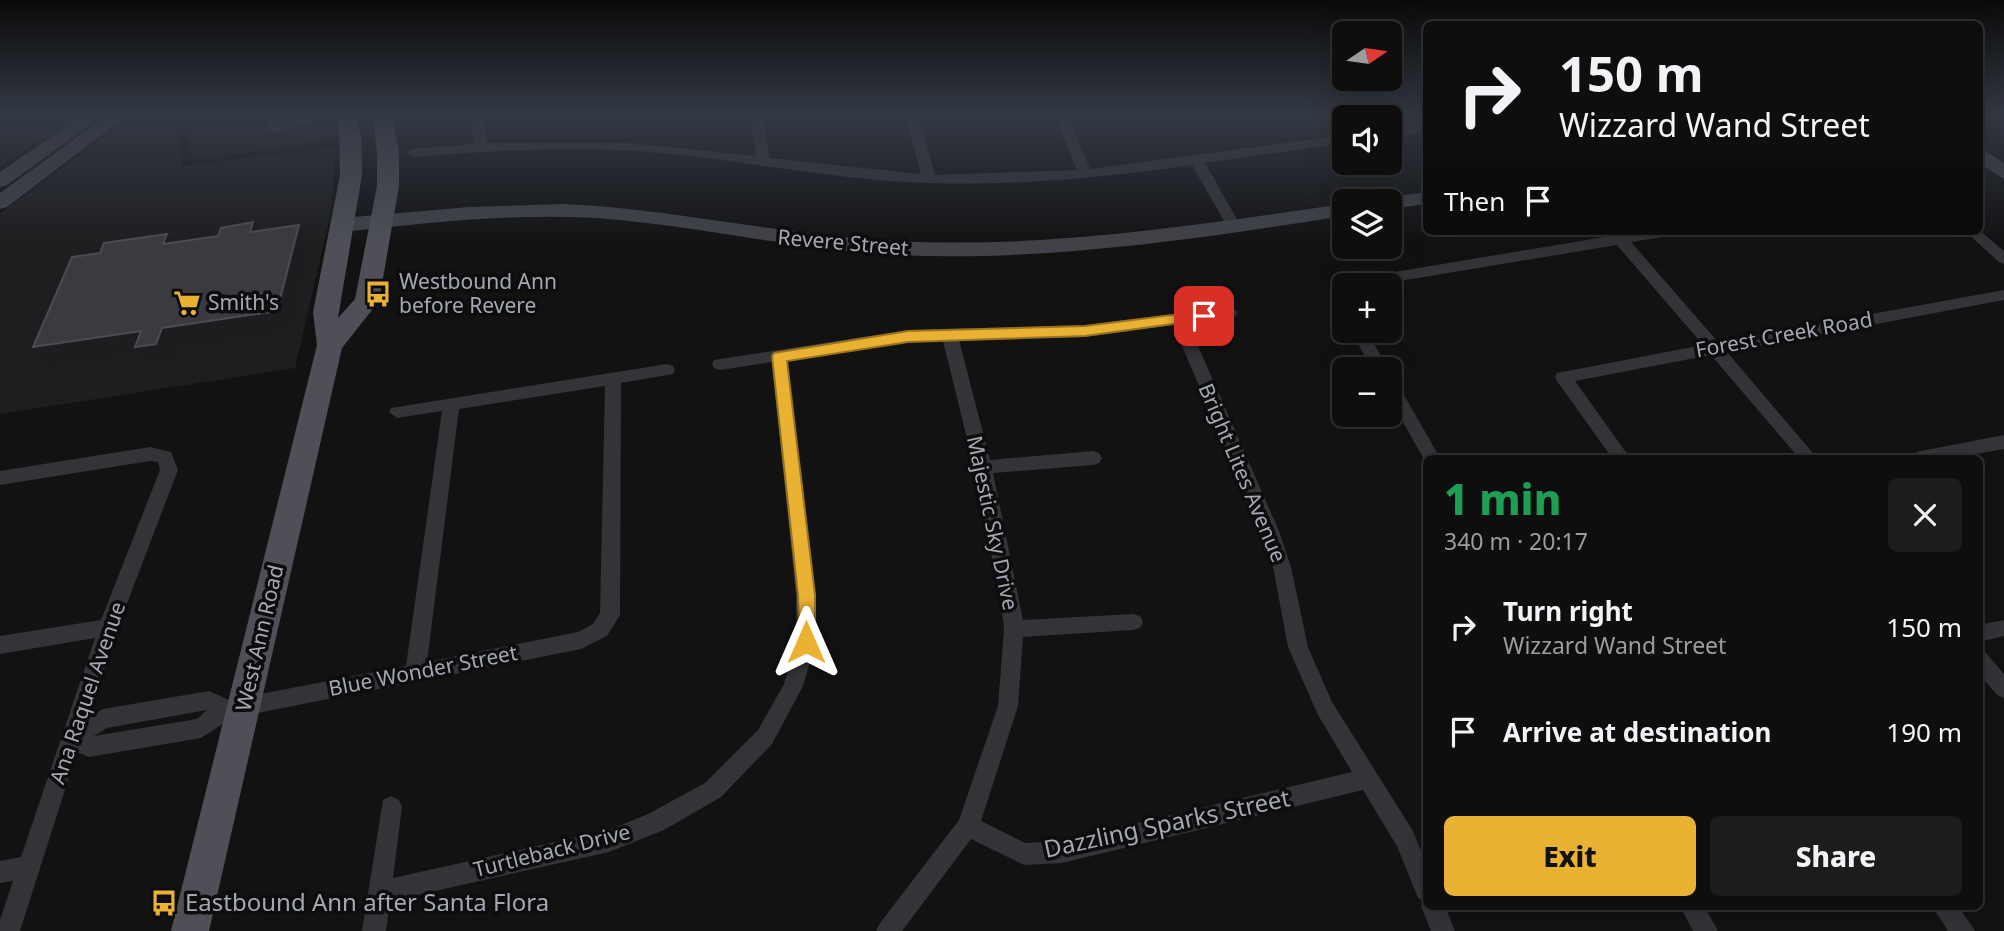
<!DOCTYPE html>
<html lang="en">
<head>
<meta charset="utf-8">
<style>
	:root { --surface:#0e0e0e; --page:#1c1c1c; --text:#f1f3f6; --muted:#9b9c9e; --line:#2e2e2e; --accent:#eab233 }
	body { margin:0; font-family:"Noto Sans",sans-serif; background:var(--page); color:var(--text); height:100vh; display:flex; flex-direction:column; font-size:26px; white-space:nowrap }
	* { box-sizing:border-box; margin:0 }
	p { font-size:23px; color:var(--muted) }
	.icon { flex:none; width:38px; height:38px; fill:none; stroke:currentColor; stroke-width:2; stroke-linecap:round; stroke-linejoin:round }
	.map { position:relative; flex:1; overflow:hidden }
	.drawer { position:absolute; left:1423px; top:455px; width:560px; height:455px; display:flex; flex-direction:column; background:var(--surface); border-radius:10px; box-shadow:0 7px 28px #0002,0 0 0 2px var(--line) }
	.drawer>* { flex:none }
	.banner { position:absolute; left:1423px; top:21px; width:560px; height:214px; border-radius:10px; box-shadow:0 7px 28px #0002,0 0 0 2px var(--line); background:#0e0e0e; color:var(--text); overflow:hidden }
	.needle { width:46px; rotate:77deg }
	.tools { position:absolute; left:1332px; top:21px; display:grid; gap:14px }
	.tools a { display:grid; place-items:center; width:70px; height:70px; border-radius:10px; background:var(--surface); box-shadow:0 7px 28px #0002,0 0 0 2px var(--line); font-size:35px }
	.pin { position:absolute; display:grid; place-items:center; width:60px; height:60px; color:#fff; margin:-30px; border-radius:14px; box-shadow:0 4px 10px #0006 }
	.me { position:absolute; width:77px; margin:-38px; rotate:0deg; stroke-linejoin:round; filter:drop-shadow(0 0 5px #0008) }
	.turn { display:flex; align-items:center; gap:24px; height:147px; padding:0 21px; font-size:32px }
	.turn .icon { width:91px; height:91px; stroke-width:2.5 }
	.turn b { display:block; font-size:49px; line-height:60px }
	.then { display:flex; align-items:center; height:66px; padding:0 21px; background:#0003; gap:14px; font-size:26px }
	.round { display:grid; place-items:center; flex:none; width:74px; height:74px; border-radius:10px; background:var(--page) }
	.headline { display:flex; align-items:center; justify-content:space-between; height:119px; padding:0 21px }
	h1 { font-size:42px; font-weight:800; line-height:52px; color:#1e9e55 }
	.button { display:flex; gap:14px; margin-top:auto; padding:14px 21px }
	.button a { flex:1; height:80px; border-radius:10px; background:var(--accent); color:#111; font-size:28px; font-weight:800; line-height:80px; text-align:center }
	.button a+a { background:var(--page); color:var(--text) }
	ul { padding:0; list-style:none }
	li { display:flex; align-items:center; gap:21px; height:105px; padding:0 21px }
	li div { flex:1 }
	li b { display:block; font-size:26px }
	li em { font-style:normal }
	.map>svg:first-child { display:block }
	.built { fill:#1e1e20 }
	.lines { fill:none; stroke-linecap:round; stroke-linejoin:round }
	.street { fill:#333338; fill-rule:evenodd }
	.secondary { fill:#414248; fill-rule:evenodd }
	.primary { fill:#4f5057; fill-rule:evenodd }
	.shaded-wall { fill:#1d1d1f }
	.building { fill:#3b3b3f; stroke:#4b4c51; stroke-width:2 }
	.route { fill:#eab233; stroke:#987421; stroke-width:2 }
	.labels { text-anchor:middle; stroke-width:7; stroke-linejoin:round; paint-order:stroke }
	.street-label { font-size:21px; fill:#a4a8b3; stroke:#0d0d0e }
	.poi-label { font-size:21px; fill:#a4a8b3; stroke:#0d0d0e; text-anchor:start }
	.near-street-label { font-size:24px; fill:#a4a8b3; stroke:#0d0d0e }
	.near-poi-label { font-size:24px; fill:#a4a8b3; stroke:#0d0d0e; text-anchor:start }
</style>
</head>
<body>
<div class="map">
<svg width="2004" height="931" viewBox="0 0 2004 931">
	<rect width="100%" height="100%" fill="#121213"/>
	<g class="built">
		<path d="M0 114H81L0 167V172Z"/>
		<path d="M137 114H174L182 166 336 147 331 212 295 368 0 414V213Z"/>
		<path d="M187 114H327L335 136 292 147 192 160Z"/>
	</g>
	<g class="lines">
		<g class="street">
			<path d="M469 114H482L487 143H630L756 156 750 114H763L769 158 921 174 905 114H918L935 175 1077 170 1054 114H1067L1090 169 1344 135V143L1205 163 1241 226 1234 231 1227 226 1192 165C1105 177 1019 186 930 183 840 181 751 161 661 153 579 145 496 150 413 157L406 153 413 149 474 144Z"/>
			<path d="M1359 114H1373L1376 117H1362Z"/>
			<path d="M1426 124V132L1390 137V129Z"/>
			<path d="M1979 230 2004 251V264L1999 262 1965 231Z"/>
			<path d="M1609 231H1621L1624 234 1676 231 1669 236 1631 242 1718 342 2004 290V300L1727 352 1817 458H1799L1711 355 1575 381 1630 458H1612L1557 381 1555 377 1557 373 1703 345 1617 245 1376 285H1344V289L1339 285 1347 280 1610 236Z"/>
			<path d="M1230 307 1238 312 1236 316 1188 323 1279 531 1291 567 1308 647 1332 702 1413 831 1426 863V906H1445L1455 931H1431L1421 906 1424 900 1418 898 1397 846 1363 790 1062 863 1024 865 971 839 902 931H876L880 923 959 820 998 706 1004 629 1001 604 974 467 943 341 908 342 787 360 816 595V642L803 686 772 744 721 797 664 830 609 852 390 901 386 931H362L383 800 391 796 399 800 402 807 393 878 609 830 648 814 705 783 758 730 784 684 796 642V595L772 362 720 370 714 368 712 364 714 360 908 330 1085 325ZM1173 325 1261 531 1273 567 1288 647 1318 715 1352 772 1062 841 1025 843 981 821 1018 706 1023 637 1133 630 1140 628 1143 622 1140 616 1133 614 1023 620 993 473 1093 465 1099 463 1102 458 1099 453 1093 451 990 460 959 340 1085 337Z"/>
			<path d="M1351 331H1367L1388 369H1372Z"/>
			<path d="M667 364 673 366 675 370 673 374 621 383 620 615 607 636 581 649 232 718 201 738 89 757 77 752 20 931H0V920L13 881 0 883V861L21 857 95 638 0 654V636L101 620 160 470 158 462 150 461 0 485V471L150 447 171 452 178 470 118 627 89 717 103 709 209 691 229 700 406 666 442 411 397 418 389 412 391 408ZM605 386 600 613 593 624 578 632 427 662 459 409ZM207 710 197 719 94 736 107 728Z"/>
			<path d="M1390 379 1396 381 1440 458H1426V463L1390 399Z"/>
			<path d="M2004 435V449L1953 458H1912L1915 453 1921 451Z"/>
			<path d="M2004 620V636L1979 642V625Z"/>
			<path d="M1979 650 1986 653 2004 674V698L1997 695 1979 674Z"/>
			<path d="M1680 906H1704L1718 931H1693Z"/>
			<path d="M1932 906H1958L1975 931H1948Z"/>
		</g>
		<g class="secondary">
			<path d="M84 114 93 120 91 124 7 185 0 187V172Z"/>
			<path d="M109 114H129L7 207 0 209V193Z"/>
			<path d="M1979 147 2004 163V179L1979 163Z"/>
			<path d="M1426 192V204L1390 209V201H1381L1390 197Z"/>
			<path d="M564 204C676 209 785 236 896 241 1046 249 1196 225 1344 204V216C1196 239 1046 262 896 255 795 250 696 225 596 218 511 213 426 223 342 232L332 225 342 218 469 207Z"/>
		</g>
		<path class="primary" d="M335 114H355L361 136 362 175 338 318 355 299 377 186V151L372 114H392L399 151V186L379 301 342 348 209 931H171L317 345 313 312 340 175 339 136Z"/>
	</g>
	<g class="shaded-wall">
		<path d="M311 114H314L321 135 281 146 272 131Z"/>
		<path d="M253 222 266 241 250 232Z"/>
		<path d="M299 225 311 245 290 331 177 348 172 363 151 366 140 353 51 366 33 347 162 328Z"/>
		<path d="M167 234 181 254 163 244Z"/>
	</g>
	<g class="building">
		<path d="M267 114H311L313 120 272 131Z"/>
		<path d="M253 222 250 232 299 225 277 311 162 328 156 344 135 347 141 331 33 347 72 257 100 253 104 243 167 234 163 244 218 236 221 228Z"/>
	</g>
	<linearGradient id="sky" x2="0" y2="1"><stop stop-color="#0a0a0a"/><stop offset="0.47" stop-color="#333944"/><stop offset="1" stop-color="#333944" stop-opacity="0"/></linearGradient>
	<rect width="2004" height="244" fill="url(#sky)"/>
	<path class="route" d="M1204 311 1211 316 1209 319 1085 336 908 342 787 361 815 595V642L813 648H800L798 595 772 356 774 353 908 331 1085 326Z"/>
	<defs>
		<g id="bus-bare" transform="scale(2.1)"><path d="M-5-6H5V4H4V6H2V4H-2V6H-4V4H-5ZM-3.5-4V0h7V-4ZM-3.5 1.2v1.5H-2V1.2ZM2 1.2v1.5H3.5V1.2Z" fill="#eab233" stroke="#0d0d0e" stroke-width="2.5" paint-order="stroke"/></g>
		<g id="supermarket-bare" transform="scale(2.1)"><path d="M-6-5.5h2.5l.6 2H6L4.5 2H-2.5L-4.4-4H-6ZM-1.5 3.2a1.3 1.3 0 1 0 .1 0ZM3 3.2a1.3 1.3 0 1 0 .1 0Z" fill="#eab233" stroke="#0d0d0e" stroke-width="2.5" paint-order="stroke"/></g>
	</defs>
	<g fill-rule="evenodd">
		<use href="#bus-bare" x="378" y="294"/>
		<use href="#supermarket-bare" x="187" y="303"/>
		<use href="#bus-bare" x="164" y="903"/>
	</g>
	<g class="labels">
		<g class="street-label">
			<text transform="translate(843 243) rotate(5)" y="7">Revere Street</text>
			<text transform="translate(1784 335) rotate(-10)" y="7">Forest Creek Road</text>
			<text transform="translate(1242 473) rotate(67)" y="7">Bright Lites Avenue</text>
			<text transform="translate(992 523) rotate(78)" y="7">Majestic Sky Drive</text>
			<text transform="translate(260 638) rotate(-77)" y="7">West Ann Road</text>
			<text transform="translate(423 671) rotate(-11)" y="7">Blue Wonder Street</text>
			<text transform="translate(88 693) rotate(-71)" y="7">Ana Raquel Avenue</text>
			<text transform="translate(552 851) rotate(-14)" y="7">Turtleback Drive</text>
		</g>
		<g class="poi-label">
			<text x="399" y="289">Westbound Ann<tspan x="399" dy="24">before Revere</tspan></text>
			<text x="208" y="310">Smith's</text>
		</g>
		<g class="near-street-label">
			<text transform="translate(1167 824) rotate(-12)" y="8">Dazzling Sparks Street</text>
		</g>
		<g class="near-poi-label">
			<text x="185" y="911">Eastbound Ann after Santa Flora</text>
		</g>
	</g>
</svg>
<div class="tools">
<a><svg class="needle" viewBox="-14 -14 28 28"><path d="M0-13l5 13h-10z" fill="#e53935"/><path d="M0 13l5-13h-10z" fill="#9b9c9e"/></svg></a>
<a><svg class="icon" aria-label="sound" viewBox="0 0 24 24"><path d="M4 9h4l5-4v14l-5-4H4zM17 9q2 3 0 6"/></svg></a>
<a><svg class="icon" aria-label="layers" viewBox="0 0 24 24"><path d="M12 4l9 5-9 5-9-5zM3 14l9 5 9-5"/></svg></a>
<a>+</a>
<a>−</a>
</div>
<div class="pin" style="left:1204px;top:316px;background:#d93025"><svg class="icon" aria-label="arrive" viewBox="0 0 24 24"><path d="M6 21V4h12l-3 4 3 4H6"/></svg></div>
<svg class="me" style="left:806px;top:642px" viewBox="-20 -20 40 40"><path d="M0-17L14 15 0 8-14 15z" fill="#eab233" stroke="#fff" stroke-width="4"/></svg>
<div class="banner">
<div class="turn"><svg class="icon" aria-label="right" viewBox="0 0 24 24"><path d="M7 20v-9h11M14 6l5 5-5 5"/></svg><div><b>150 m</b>Wizzard Wand Street</div></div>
<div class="then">Then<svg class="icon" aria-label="arrive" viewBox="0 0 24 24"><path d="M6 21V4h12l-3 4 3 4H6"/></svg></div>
</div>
<section class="drawer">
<div class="headline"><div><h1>1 min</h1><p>340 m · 20:17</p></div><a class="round"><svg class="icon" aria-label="close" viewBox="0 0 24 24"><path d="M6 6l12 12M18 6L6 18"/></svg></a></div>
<ul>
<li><svg class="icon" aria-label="right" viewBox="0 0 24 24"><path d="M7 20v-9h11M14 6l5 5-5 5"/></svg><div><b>Turn right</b><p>Wizzard Wand Street</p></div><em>150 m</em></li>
<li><svg class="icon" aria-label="arrive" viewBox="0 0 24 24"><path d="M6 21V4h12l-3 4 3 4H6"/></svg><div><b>Arrive at destination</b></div><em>190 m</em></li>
</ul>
<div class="button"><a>Exit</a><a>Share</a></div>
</section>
</div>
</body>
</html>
